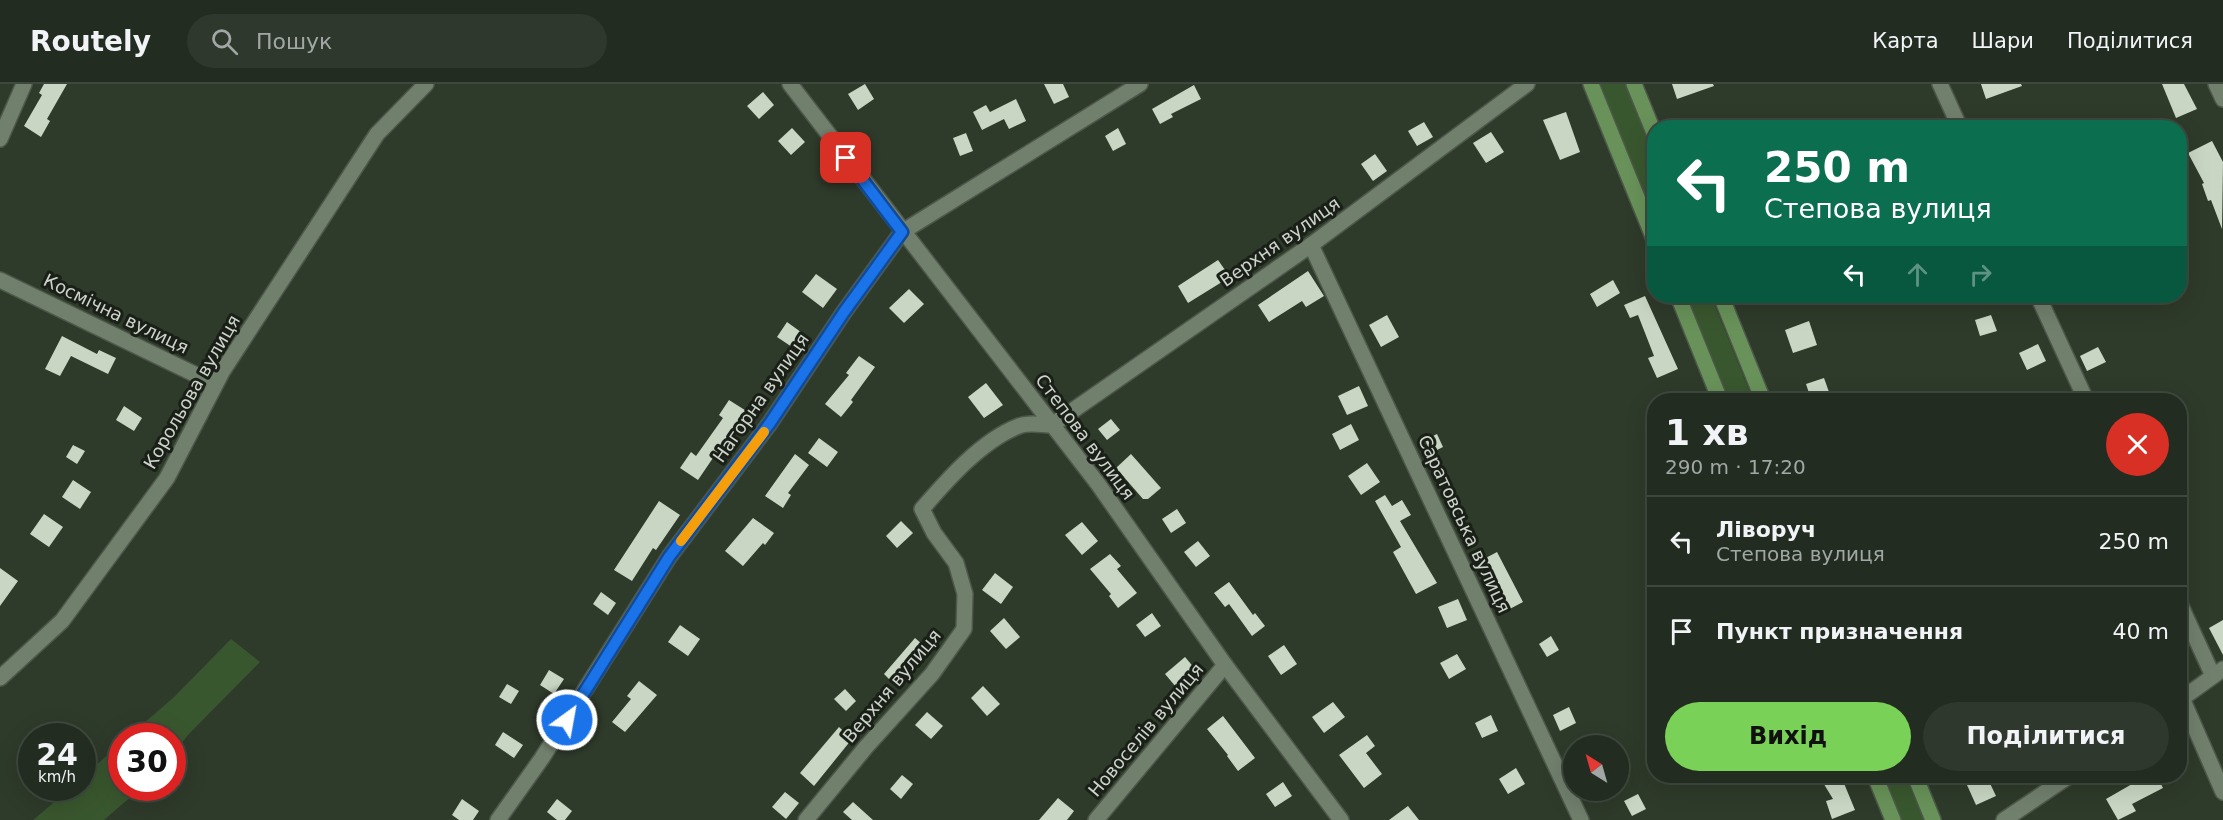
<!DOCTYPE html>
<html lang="uk">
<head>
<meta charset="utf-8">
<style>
	:root { --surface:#222c20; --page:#2e382d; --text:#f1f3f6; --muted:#a2a7a5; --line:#3f483e; --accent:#7ad157 }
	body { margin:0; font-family:"DejaVu Sans",sans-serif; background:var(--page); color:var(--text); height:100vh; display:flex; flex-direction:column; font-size:22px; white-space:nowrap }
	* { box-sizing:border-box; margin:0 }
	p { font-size:20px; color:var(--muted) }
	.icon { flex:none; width:33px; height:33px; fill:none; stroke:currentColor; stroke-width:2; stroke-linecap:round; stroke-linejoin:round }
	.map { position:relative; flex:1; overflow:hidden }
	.details { position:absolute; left:1647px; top:309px; width:540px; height:390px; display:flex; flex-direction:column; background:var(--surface); border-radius:24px; box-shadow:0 6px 24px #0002,0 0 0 2px var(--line) }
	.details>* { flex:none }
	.banner { position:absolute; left:1647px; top:36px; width:540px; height:183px; border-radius:24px; box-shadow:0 6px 24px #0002,0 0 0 2px var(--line); background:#0b6e4f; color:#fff; overflow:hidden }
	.needle { width:39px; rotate:323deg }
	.fabs { position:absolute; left:1563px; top:651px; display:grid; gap:12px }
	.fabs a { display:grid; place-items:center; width:66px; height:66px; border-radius:50%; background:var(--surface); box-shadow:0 6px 24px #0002,0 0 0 2px var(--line); font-size:30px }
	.speed { position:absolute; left:18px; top:639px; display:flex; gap:12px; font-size:30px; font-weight:700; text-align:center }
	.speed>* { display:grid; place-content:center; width:78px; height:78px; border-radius:50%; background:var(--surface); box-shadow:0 6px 24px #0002,0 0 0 2px var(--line); line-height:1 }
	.speed small { font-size:15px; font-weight:400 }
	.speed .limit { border:9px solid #d22; background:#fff; color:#111 }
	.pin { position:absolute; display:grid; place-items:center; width:51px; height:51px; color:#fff; margin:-26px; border-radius:12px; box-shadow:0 3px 9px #0006 }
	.me { position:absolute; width:66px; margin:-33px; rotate:32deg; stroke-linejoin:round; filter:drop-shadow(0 0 4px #0008) }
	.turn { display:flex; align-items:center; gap:21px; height:126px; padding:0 18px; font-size:27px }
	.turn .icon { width:78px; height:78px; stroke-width:2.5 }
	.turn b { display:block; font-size:42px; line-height:51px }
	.lanes { display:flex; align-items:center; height:57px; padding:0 18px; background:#0003; justify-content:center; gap:30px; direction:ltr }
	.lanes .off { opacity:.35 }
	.round { display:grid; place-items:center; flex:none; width:63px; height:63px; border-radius:32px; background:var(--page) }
	.summary { display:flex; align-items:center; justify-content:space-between; height:102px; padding:0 18px }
	h1 { font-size:36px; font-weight:700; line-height:45px }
	.primary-button { display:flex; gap:12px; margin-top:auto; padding:12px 18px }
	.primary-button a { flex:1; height:69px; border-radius:36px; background:var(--accent); color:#111; font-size:24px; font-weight:700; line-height:69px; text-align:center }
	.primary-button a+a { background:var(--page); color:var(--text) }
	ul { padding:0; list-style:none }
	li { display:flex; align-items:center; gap:18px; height:90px; padding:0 18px; border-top:2px solid var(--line) }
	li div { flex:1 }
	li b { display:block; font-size:22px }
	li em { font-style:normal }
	header { display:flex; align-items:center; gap:36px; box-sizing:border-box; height:84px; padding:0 30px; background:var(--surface); border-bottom:2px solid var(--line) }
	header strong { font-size:28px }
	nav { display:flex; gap:33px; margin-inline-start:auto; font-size:21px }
	.search { width:420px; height:54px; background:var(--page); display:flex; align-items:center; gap:15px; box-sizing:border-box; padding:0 21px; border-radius:33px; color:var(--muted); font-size:22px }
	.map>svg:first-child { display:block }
	.green { fill:#39572e }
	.building { fill:#c8d6c3 }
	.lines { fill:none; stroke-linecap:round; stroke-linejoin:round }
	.minor-casing { stroke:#4d574a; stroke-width:18 }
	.major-casing { stroke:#4d574a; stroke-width:18 }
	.minor { stroke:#717f6d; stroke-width:15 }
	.major { stroke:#689259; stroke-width:15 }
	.route-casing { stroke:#114b97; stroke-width:15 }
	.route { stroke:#1a73e8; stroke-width:10 }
	.slow { stroke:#f59e0b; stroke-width:10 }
	.labels { text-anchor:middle; stroke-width:6; stroke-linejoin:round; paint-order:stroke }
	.street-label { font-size:18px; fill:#cdd5cb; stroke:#1a1f18 }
</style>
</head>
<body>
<header>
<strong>Routely</strong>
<div class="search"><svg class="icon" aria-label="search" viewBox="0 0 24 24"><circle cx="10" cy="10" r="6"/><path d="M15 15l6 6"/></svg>Пошук</div>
<nav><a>Карта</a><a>Шари</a><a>Поділитися</a></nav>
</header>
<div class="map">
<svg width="2223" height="736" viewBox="0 0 2223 736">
	<rect width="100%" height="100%" fill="#2e3a2a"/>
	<g class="green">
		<path d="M1598 0H1625L1654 73V138Z"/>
		<path d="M1685 212H1711L1753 316H1728Z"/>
		<path d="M231 555 260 578 188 651 173 670 172 652H129L174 613Z"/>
		<path d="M121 659 122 704H141L104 736H33L71 704H82L83 693Z"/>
		<path d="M1882 692H1905L1924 736H1901Z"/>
	</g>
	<g class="building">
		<path d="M44 0H67L47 35 50 37 41 53 24 42 42 11 39 9Z"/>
		<path d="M865 0 874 15 858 26 848 10Z"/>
		<path d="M1044 0H1063L1069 13 1054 20Z"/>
		<path d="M1672 0H1713L1714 2 1677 15Z"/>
		<path d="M1981 0H2021L2022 2 1986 15Z"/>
		<path d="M2162 0H2184L2197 25 2176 34Z"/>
		<path d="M1194 1 1201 15 1171 30 1173 33 1160 40 1152 25Z"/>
		<path d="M763 8 774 21 759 35 747 22Z"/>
		<path d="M1016 15 1026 37 1009 45 1004 35 982 46 973 28 986 21 990 28Z"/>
		<path d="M1566 28 1580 68 1560 76 1543 36Z"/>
		<path d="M1424 38 1433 53 1417 62 1408 47Z"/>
		<path d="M792 44 805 58 791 71 778 57Z"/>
		<path d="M1118 44 1126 60 1113 67 1105 52Z"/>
		<path d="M1491 48 1504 68 1486 79 1473 59Z"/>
		<path d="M966 49 973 67 960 72 953 54Z"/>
		<path d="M2212 57 2223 78 2222 145 2211 116 2208 117 2202 100 2204 99 2188 69Z"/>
		<path d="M1375 70 1387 87 1373 97 1361 80Z"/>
		<path d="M1218 176 1230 193 1188 219 1178 202Z"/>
		<path d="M1308 187 1324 212 1306 223 1302 217 1269 238 1258 221Z"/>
		<path d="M816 190 837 205 823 224 802 208Z"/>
		<path d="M1613 196 1620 209 1597 223 1590 210Z"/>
		<path d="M909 205 924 220 904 239 889 224Z"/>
		<path d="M1645 212 1678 285 1657 294 1648 274 1654 272 1638 231 1630 234 1624 221Z"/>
		<path d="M1387 231 1399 253 1381 263 1369 241Z"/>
		<path d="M1991 231 1997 247 1980 252 1975 236Z"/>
		<path d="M1809 237 1817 261 1793 269 1785 246Z"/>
		<path d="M787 238 805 251 795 265 777 253Z"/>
		<path d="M62 252 97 270 99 266 116 274 108 290 71 272 60 292 45 285Z"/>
		<path d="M2038 260 2046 277 2027 286 2019 269Z"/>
		<path d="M2098 263 2106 278 2087 287 2080 272Z"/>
		<path d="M859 272 875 283 851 316 853 318 841 333 825 320 849 291 846 289Z"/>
		<path d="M1824 294 1829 308 1811 315 1806 300Z"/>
		<path d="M986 299 1003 321 984 334 968 313Z"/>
		<path d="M1359 302 1368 322 1347 331 1338 312Z"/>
		<path d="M729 316 748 328 718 373 715 371 698 396 680 384 691 368 696 372 723 334 719 331Z"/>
		<path d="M124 322 142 334 134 347 116 336Z"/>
		<path d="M1111 335 1120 346 1107 356 1098 345Z"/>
		<path d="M1351 340 1359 356 1340 366 1332 350Z"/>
		<path d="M1437 350 1443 363 1431 369 1425 356Z"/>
		<path d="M819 354 838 368 827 383 808 369Z"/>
		<path d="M73 361 85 367 77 380 66 373Z"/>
		<path d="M795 370 809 381 788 409 791 411 783 424 765 412Z"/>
		<path d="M1131 370 1161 404 1148 415H1143L1116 384Z"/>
		<path d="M1367 379 1380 398 1361 411 1348 392Z"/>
		<path d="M73 396 91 408 80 425 62 413Z"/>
		<path d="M1385 411 1392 422 1402 416 1411 431 1400 437 1437 499 1416 510 1393 468 1401 463 1375 417Z"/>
		<path d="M659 417 680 431 656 466 653 464 632 497 614 486Z"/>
		<path d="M1177 425 1186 439 1171 449 1162 435Z"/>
		<path d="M44 430 63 443 49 463 30 450Z"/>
		<path d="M753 434 774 449 765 461 763 459 743 482 725 467Z"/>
		<path d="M901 437 913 449 897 464 886 452Z"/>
		<path d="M1082 438 1098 457 1082 471 1065 451Z"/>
		<path d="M1198 457 1210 472 1196 483 1184 468Z"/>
		<path d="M1497 468 1523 518 1504 528 1495 511 1498 510 1480 477Z"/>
		<path d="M1110 470 1121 482 1117 485 1137 509 1118 524 1109 512 1111 510 1090 485Z"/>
		<path d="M0 484 18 497 0 522Z"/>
		<path d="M995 489 1013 503 1001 520 982 506Z"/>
		<path d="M1229 498 1253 531 1255 529 1265 542 1252 552 1229 520 1225 523 1214 509Z"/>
		<path d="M601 508 616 519 608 531 593 520Z"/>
		<path d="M1458 515 1467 536 1447 544 1438 523Z"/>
		<path d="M1152 529 1161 542 1145 553 1136 541Z"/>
		<path d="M1004 534 1020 553 1006 565 990 547Z"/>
		<path d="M2223 536V571L2209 544Z"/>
		<path d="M680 541 700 555 688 572 668 558Z"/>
		<path d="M1551 552 1559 566 1547 573 1539 560Z"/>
		<path d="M915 554 929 566 897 603 884 590Z"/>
		<path d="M1284 561 1297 580 1281 591 1268 572Z"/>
		<path d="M1457 570 1466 585 1449 595 1440 579Z"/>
		<path d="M1185 573 1196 586 1176 603 1165 590Z"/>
		<path d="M549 586 564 595 554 610 540 601Z"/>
		<path d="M639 597 657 611 625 648 612 638 631 615 627 612Z"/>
		<path d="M507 600 519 607 511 620 499 613Z"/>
		<path d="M983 602 1000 620 987 632 971 614Z"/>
		<path d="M845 605 856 617 846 627 834 615Z"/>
		<path d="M1333 618 1345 633 1324 649 1312 633Z"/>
		<path d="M1569 623 1576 639 1560 647 1553 631Z"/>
		<path d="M927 628 943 642 931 655 915 641Z"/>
		<path d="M1491 631 1498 647 1482 654 1475 639Z"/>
		<path d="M1223 632 1255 674 1238 687 1227 672 1228 671 1207 645Z"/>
		<path d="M839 643 852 655 814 702 800 689Z"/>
		<path d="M503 648 523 661 514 674 495 661Z"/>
		<path d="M1367 651 1375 662 1366 669 1382 690 1364 704 1339 671Z"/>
		<path d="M1516 684 1525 700 1508 710 1499 695Z"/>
		<path d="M902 691 913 700 901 715 890 705Z"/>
		<path d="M1819 692H1841L1855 726 1832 735 1826 717 1833 715Z"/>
		<path d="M2146 692H2157L2163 704 2132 720 2136 727 2118 736 2106 715Z"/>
		<path d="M1987 693 1996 712 1976 721 1967 701Z"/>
		<path d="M1283 698 1292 712 1275 723 1266 710Z"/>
		<path d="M785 708 799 719 786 735 772 723Z"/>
		<path d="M1638 710 1646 725 1632 732 1624 717Z"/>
		<path d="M1058 714 1074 727 1067 736H1039Z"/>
		<path d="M462 715 479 727 473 736H459L452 731Z"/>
		<path d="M557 715 572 727 565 736H557L547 728Z"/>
		<path d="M853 718 873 736H852L843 728Z"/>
		<path d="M1408 722 1419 736H1389Z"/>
	</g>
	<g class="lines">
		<g class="minor-casing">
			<g id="minor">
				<path d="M790 0 1098 400 1225 581 1341 736"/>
				<path d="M1940 0 1960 44"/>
				<path d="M2216 0 2223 15"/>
				<path d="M0 55 24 0"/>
				<path d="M1311 161 1581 736"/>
				<path d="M0 196 215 300"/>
				<path d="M2038 212 2086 316"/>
				<path d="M2180 520 2213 592"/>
				<path d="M0 594 62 537 167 394 222 288 377 50 426 0"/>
				<path d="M2182 614 2223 708"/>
				<path d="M2180 616 2223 585"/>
				<path d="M498 736 542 674 669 473 770 339 844 228 902 148 1140 0"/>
				<path d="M806 736 866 663 932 590 964 545 965 510 956 479 934 449 922 425C947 396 982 356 1019 342 1028 338 1042 341 1052 341L1311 161 1527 0"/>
				<path d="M1096 736 1225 581"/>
				<path d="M2004 736 2069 692"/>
			</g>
		</g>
		<g class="major-casing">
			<g id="major">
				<path d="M1591 0 1654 155"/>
				<path d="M1634 0 1654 49"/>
				<path d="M1678 212 1720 316"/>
				<path d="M1721 212 1763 316"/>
				<path d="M1875 692 1893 736"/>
				<path d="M1915 692 1933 736"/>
			</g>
		</g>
		<use href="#minor" class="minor"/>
		<use href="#major" class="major"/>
	</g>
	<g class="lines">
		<g class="route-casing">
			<path id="route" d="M567 636 669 473 770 339 844 228 902 148 846 74"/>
		</g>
		<use href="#route" class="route"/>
		<path class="slow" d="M681 457 764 348"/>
	</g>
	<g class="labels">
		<g class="street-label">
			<text transform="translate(1280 158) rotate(-35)" y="6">Верхня вулиця</text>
			<text transform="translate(116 230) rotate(26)" y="6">Космічна вулиця</text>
			<text transform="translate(192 308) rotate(-60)" y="6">Корольова вулиця</text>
			<text transform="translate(761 314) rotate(-55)" y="6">Нагорна вулиця</text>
			<text transform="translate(1085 353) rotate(53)" y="6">Степова вулиця</text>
			<text transform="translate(1464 440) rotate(65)" y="6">Саратовська вулиця</text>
			<text transform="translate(892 602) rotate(-50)" y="6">Верхня вулиця</text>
			<text transform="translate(1146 646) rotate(-50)" y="6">Новоселів вулиця</text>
		</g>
	</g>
</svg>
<div class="fabs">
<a><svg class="needle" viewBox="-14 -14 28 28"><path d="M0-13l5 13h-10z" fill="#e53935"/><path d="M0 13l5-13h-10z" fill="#a2a7a5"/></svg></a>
</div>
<div class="speed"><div>24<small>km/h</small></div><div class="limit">30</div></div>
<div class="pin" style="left:846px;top:74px;background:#d93025"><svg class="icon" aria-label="arrive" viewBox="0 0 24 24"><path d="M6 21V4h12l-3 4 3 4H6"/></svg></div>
<svg class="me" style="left:567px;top:636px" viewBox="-20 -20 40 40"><circle r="17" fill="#1a73e8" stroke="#fff" stroke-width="3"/><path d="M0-11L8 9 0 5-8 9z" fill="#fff"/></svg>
<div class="banner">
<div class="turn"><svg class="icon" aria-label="left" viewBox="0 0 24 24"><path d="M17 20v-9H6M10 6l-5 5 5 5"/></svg><div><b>250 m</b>Степова вулиця</div></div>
<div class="lanes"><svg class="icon" aria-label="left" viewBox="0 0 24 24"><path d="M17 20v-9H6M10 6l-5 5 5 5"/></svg><svg class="icon off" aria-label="ahead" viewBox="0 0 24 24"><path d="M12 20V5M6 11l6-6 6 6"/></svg><svg class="icon off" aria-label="right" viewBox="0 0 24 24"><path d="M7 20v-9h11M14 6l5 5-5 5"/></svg></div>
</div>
<section class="details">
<div class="summary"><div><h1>1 хв</h1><p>290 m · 17:20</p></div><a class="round" style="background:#d93025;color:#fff"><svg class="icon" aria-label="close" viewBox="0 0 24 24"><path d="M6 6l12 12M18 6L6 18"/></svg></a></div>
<ul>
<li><svg class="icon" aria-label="left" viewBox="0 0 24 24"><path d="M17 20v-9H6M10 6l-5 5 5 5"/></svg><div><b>Ліворуч</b><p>Степова вулиця</p></div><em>250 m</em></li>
<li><svg class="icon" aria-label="arrive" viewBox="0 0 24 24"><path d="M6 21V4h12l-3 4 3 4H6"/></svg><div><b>Пункт призначення</b></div><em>40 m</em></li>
</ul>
<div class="primary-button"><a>Вихід</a><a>Поділитися</a></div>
</section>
</div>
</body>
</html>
